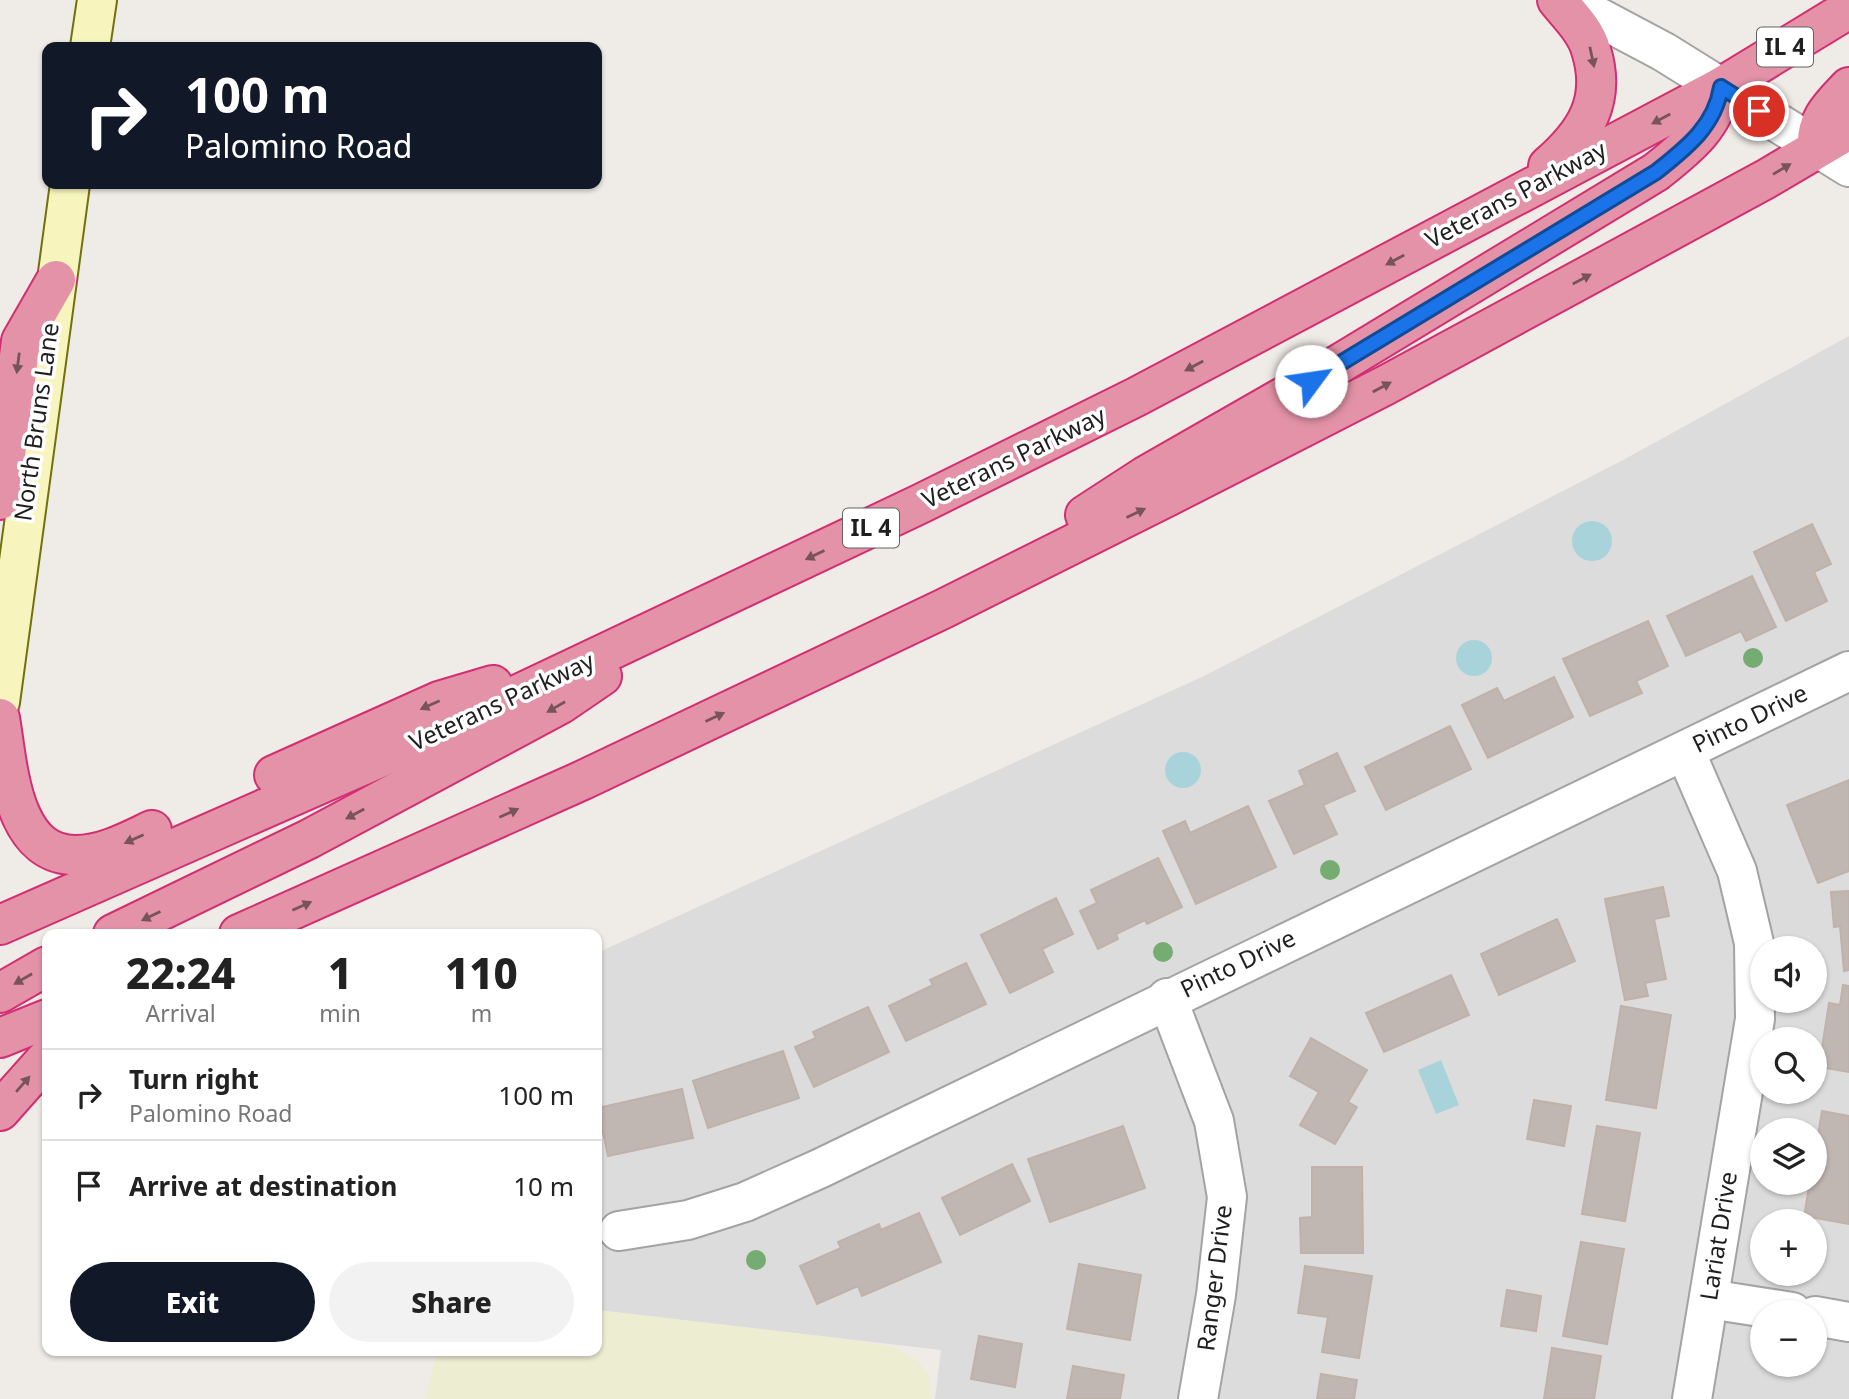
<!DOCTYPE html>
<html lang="en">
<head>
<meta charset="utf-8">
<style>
	:root { --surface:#fff; --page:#f2f2f2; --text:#222; --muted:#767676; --line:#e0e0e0; --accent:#111827 }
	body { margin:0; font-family:"Noto Sans",sans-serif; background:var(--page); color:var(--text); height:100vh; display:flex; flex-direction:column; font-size:26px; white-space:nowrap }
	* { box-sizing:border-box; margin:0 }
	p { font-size:23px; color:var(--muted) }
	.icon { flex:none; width:38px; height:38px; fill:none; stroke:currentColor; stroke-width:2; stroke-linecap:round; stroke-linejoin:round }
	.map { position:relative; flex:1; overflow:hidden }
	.sheet { position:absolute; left:42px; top:929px; width:560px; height:427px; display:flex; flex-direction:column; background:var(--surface); border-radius:14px; box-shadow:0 2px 5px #0004 }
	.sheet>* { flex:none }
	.guide { position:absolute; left:42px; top:42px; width:560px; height:147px; border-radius:14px; box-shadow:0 2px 5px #0004; background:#111827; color:#fff; overflow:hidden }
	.tools { position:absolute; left:1750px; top:936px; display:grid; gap:14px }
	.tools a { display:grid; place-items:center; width:77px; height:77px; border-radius:50%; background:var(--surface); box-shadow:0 2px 5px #0004; font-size:35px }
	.pin { position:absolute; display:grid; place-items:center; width:60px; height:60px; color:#fff; margin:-30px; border:4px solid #fff; border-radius:50%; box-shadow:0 2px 7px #0007 }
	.me { position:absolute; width:77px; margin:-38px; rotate:59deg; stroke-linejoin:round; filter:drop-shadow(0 0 5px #0008) }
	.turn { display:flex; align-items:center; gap:24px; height:147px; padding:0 28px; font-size:32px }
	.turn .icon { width:91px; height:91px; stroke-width:2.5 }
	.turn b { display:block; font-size:49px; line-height:60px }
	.eta { display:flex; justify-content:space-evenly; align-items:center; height:119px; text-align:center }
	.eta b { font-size:42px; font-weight:800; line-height:49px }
	.cta { display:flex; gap:14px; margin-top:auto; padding:14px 28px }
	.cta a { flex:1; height:80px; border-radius:42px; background:var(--accent); color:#fff; font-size:28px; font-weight:800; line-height:80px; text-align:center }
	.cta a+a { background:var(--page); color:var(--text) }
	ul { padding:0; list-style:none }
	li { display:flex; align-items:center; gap:21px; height:91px; padding:0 28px; border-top:2px solid var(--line) }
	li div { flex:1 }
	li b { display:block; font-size:26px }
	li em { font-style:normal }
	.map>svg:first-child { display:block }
	.residential { fill:#dddcdc; fill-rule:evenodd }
	.farmland { fill:#ededd2 }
	.water { fill:#a8d3db }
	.building { fill:#c0b7b2; stroke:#c0b1a9; stroke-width:2 }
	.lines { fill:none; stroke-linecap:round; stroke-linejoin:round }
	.street-casing { stroke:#a3a3a3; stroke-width:42 }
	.secondary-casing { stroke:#6f720a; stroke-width:42 }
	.highway-casing { stroke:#d32e73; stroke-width:42 }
	.street { stroke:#fff; stroke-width:38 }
	.secondary { stroke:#f7f5bd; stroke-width:38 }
	.highway { stroke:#e392a7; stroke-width:38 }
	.tree { fill:#75ac71 }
	.oneway { fill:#77535c }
	.route-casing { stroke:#114b97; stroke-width:18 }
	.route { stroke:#1a73e8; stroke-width:12 }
	.labels { text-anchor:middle; stroke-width:7; stroke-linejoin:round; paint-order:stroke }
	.shield { fill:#fff; stroke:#626262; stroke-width:2 }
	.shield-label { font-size:23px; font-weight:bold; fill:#1f1f1f }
	.street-label { font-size:24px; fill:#1f1f1f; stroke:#fff }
</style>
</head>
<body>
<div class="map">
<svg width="1849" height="1399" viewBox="0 0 1849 1399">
	<rect width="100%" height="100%" fill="#efebe6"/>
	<path class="residential" d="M1849 336V1399H935L941 1350 597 1310V953L1204 676 1623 460ZM1762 948H1815V1001H1762ZM1762 1040H1815V1092H1762ZM1762 1130H1815V1183H1762ZM1762 1222H1815V1274H1762ZM1762 1312H1815V1365H1762Z"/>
	<path class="farmland" d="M597 1310 836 1338 895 1347 917 1361 928 1373 931 1399H425L437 1351H597Z"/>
	<g class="water">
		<circle cx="1592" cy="541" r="20"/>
		<circle cx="1474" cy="658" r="18"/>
		<circle cx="1183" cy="770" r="18"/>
		<path d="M1441 1060 1459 1105 1436 1114 1418 1070Z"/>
	</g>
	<g class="building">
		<path d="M1812 524 1831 564 1814 572 1827 601 1786 621 1754 552Z"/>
		<path d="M1752 576 1776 627 1746 641 1741 631 1686 656 1667 616Z"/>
		<path d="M1648 621 1668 666 1636 681 1642 693 1590 716 1563 659Z"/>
		<path d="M1554 677 1573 717 1488 758 1462 705 1497 688 1504 701Z"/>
		<path d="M1450 726 1471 769 1386 810 1365 767Z"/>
		<path d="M1337 753 1355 791 1323 805 1337 834 1294 854 1269 801 1305 785 1299 771Z"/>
		<path d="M1849 780V871L1818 883 1787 805Z"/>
		<path d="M1248 806 1276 867 1196 904 1163 831 1185 821 1190 833Z"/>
		<path d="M1158 858 1182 907 1147 924 1145 920 1116 934 1118 939 1098 949 1080 911 1097 903 1091 890Z"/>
		<path d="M1663 887 1669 916 1654 919 1666 979 1645 983 1648 996 1625 1000 1605 899Z"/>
		<path d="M1849 891V970L1844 971 1840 926 1834 927 1831 892Z"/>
		<path d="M1056 898 1073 934 1042 949 1053 972 1010 993 981 935Z"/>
		<path d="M1557 919 1575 961 1499 995 1481 954Z"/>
		<path d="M966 963 986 1004 906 1041 889 1006 933 985 930 980Z"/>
		<path d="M1451 975 1469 1015 1384 1052 1366 1013Z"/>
		<path d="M1843 985 1849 986V1072L1819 1067 1829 1003 1840 1005Z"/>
		<path d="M1621 1006 1671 1015 1656 1108 1606 1100Z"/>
		<path d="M868 1007 889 1052 814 1087 795 1047 816 1038 813 1032Z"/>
		<path d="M1311 1038 1367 1070 1348 1102 1357 1107 1335 1144 1300 1125 1319 1092 1290 1076Z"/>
		<path d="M783 1051 799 1098 708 1128 693 1081Z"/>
		<path d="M682 1089 693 1138 608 1156 598 1108Z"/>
		<path d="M1534 1100 1571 1106 1564 1146 1527 1139Z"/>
		<path d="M1822 1111 1849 1116V1224L1804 1216 1809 1187 1796 1185 1815 1183V1153Z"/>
		<path d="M1123 1126 1145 1188 1050 1222 1028 1159Z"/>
		<path d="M1597 1126 1640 1133 1625 1221 1582 1214Z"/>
		<path d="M1012 1164 1030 1201 960 1235 942 1198Z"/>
		<path d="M1312 1167H1362L1363 1253H1301L1300 1218 1312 1217Z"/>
		<path d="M919 1213 941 1262 862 1296 858 1286 817 1304 800 1266 841 1248 838 1242 879 1224 881 1230Z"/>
		<path d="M1581 1242 1624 1249 1607 1344 1563 1336Z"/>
		<path d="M1079 1264 1141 1275 1130 1340 1067 1329Z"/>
		<path d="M1305 1266 1372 1276 1359 1358 1322 1352 1328 1317 1298 1313Z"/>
		<path d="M1507 1290 1541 1296 1536 1331 1501 1326Z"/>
		<path d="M979 1336 1022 1344 1015 1387 971 1379Z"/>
		<path d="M1552 1348 1601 1356 1594 1399H1544Z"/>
		<path d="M1073 1366 1124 1375 1120 1399H1067Z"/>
		<path d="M1321 1374 1357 1380 1354 1399H1317Z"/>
	</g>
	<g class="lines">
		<g class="street-casing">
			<g id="street">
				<path d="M1566 0 1664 52 1849 167"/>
				<path d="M1685 751 1737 871 1754 943 1755 1019 1692 1399"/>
				<path d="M1167 998 1214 1121 1227 1197 1216 1295 1198 1399"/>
				<path d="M619 1231 688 1220 745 1202 821 1168 1849 671"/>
				<path d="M1709 1299 1792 1312"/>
				<path d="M1815 1316 1849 1322"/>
			</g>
		</g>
		<g class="secondary-casing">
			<g id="secondary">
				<path d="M90 47 97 0"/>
				<path d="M0 702 70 184"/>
			</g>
		</g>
		<g class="highway-casing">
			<g id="highway">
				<path d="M1817 148C1815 120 1831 106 1849 87"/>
				<path d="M1548 166C1585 134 1607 101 1591 50 1586 31 1569 15 1557 0"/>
				<path d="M0 500 21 341 56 280"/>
				<path d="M1085 515 1145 476 1311 381 1656 172C1686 148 1715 126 1721 87"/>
				<path d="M0 718C8 764 11 856 76 855 103 855 129 841 152 830"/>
				<path d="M274 775 439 701 493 685"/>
				<path d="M0 925 432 735 920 504 1136 397 1721 87 1849 9"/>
				<path d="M113 934 309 839 561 704 602 676"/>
				<path d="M239 934 583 780 943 609 1167 497 1386 385 1766 179 1849 130"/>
				<path d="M0 993 47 966"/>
				<path d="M0 1038 47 1019"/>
				<path d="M0 1111 47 1058"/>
			</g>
		</g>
		<use href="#street" class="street"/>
		<use href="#secondary" class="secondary"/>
		<use href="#highway" class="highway"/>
	</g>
	<g class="tree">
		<circle cx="1753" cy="658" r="10"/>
		<circle cx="1330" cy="870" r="10"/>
		<circle cx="1163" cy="952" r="10"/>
		<circle cx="756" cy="1260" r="10"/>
	</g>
	<defs><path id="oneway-solid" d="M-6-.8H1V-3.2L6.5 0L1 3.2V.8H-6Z" transform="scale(1.75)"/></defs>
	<g class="oneway">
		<use href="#oneway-solid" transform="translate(1592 57) rotate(78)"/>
		<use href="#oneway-solid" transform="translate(1661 119) rotate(152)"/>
		<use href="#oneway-solid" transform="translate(1782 169) rotate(-31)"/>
		<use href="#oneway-solid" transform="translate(1395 260) rotate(152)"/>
		<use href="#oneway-solid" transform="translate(1582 279) rotate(-28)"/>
		<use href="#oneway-solid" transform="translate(18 363) rotate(97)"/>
		<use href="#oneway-solid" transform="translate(1194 366) rotate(152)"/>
		<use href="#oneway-solid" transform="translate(1382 387) rotate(-28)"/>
		<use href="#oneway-solid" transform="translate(1136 513) rotate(-26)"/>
		<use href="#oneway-solid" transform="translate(815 555) rotate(154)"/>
		<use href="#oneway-solid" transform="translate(430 705) rotate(156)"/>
		<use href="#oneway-solid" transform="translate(556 707) rotate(150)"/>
		<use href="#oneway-solid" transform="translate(715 717) rotate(-25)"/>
		<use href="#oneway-solid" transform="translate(509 813) rotate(-24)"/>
		<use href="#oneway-solid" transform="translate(355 814) rotate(152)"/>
		<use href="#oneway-solid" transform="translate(134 839) rotate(156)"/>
		<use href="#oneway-solid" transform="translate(302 906) rotate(-24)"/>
		<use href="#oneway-solid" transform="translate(151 916) rotate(154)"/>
		<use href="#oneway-solid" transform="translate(23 979) rotate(150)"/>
		<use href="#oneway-solid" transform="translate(23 1084) rotate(-49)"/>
	</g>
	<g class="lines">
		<g class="route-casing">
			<path id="route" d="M1311 381 1656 172C1686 148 1715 126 1721 87L1759 111"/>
		</g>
		<use href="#route" class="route"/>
	</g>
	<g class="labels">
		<g class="shield">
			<rect x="1757" y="27.5" width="56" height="39" rx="5"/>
			<rect x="843" y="508.5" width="56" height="39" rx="5"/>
		</g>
		<g class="shield-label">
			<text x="1785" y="55">IL 4</text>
			<text x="871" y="536">IL 4</text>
		</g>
		<g class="street-label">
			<text transform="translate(1516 195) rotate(-28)" y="8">Veterans Parkway</text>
			<text transform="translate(37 422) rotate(-82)" y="8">North Bruns Lane</text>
			<text transform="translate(1014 458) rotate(-26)" y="8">Veterans Parkway</text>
			<text transform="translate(502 702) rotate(-25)" y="8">Veterans Parkway</text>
			<text transform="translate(1750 719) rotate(-26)" y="8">Pinto Drive</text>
			<text transform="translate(1238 964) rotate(-26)" y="8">Pinto Drive</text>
			<text transform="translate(1719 1236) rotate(-81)" y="8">Lariat Drive</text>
			<text transform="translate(1215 1278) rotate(-83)" y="8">Ranger Drive</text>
		</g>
	</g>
</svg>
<div class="tools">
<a><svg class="icon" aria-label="sound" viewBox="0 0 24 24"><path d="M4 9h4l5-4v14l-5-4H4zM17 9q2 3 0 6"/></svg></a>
<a><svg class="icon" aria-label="search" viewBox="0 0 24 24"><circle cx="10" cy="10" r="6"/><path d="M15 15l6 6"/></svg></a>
<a><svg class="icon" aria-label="layers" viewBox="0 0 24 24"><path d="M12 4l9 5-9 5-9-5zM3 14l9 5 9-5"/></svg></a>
<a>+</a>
<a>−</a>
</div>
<div class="pin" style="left:1759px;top:111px;background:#d93025"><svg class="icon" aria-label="arrive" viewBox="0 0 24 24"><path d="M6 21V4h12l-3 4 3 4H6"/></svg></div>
<svg class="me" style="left:1311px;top:381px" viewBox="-20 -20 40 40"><circle r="19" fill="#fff"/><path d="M0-13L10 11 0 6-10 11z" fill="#1a73e8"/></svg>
<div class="guide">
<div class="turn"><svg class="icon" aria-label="right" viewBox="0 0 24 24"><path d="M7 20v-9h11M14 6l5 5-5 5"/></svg><div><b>100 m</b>Palomino Road</div></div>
</div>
<section class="sheet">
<div class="eta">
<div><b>22:24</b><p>Arrival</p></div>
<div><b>1</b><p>min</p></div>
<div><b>110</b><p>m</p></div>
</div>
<ul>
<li><svg class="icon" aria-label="right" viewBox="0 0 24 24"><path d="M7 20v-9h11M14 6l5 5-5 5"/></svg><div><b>Turn right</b><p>Palomino Road</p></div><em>100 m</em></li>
<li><svg class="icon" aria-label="arrive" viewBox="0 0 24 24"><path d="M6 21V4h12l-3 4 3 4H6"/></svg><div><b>Arrive at destination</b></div><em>10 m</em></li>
</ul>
<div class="cta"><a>Exit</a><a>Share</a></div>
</section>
</div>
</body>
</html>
